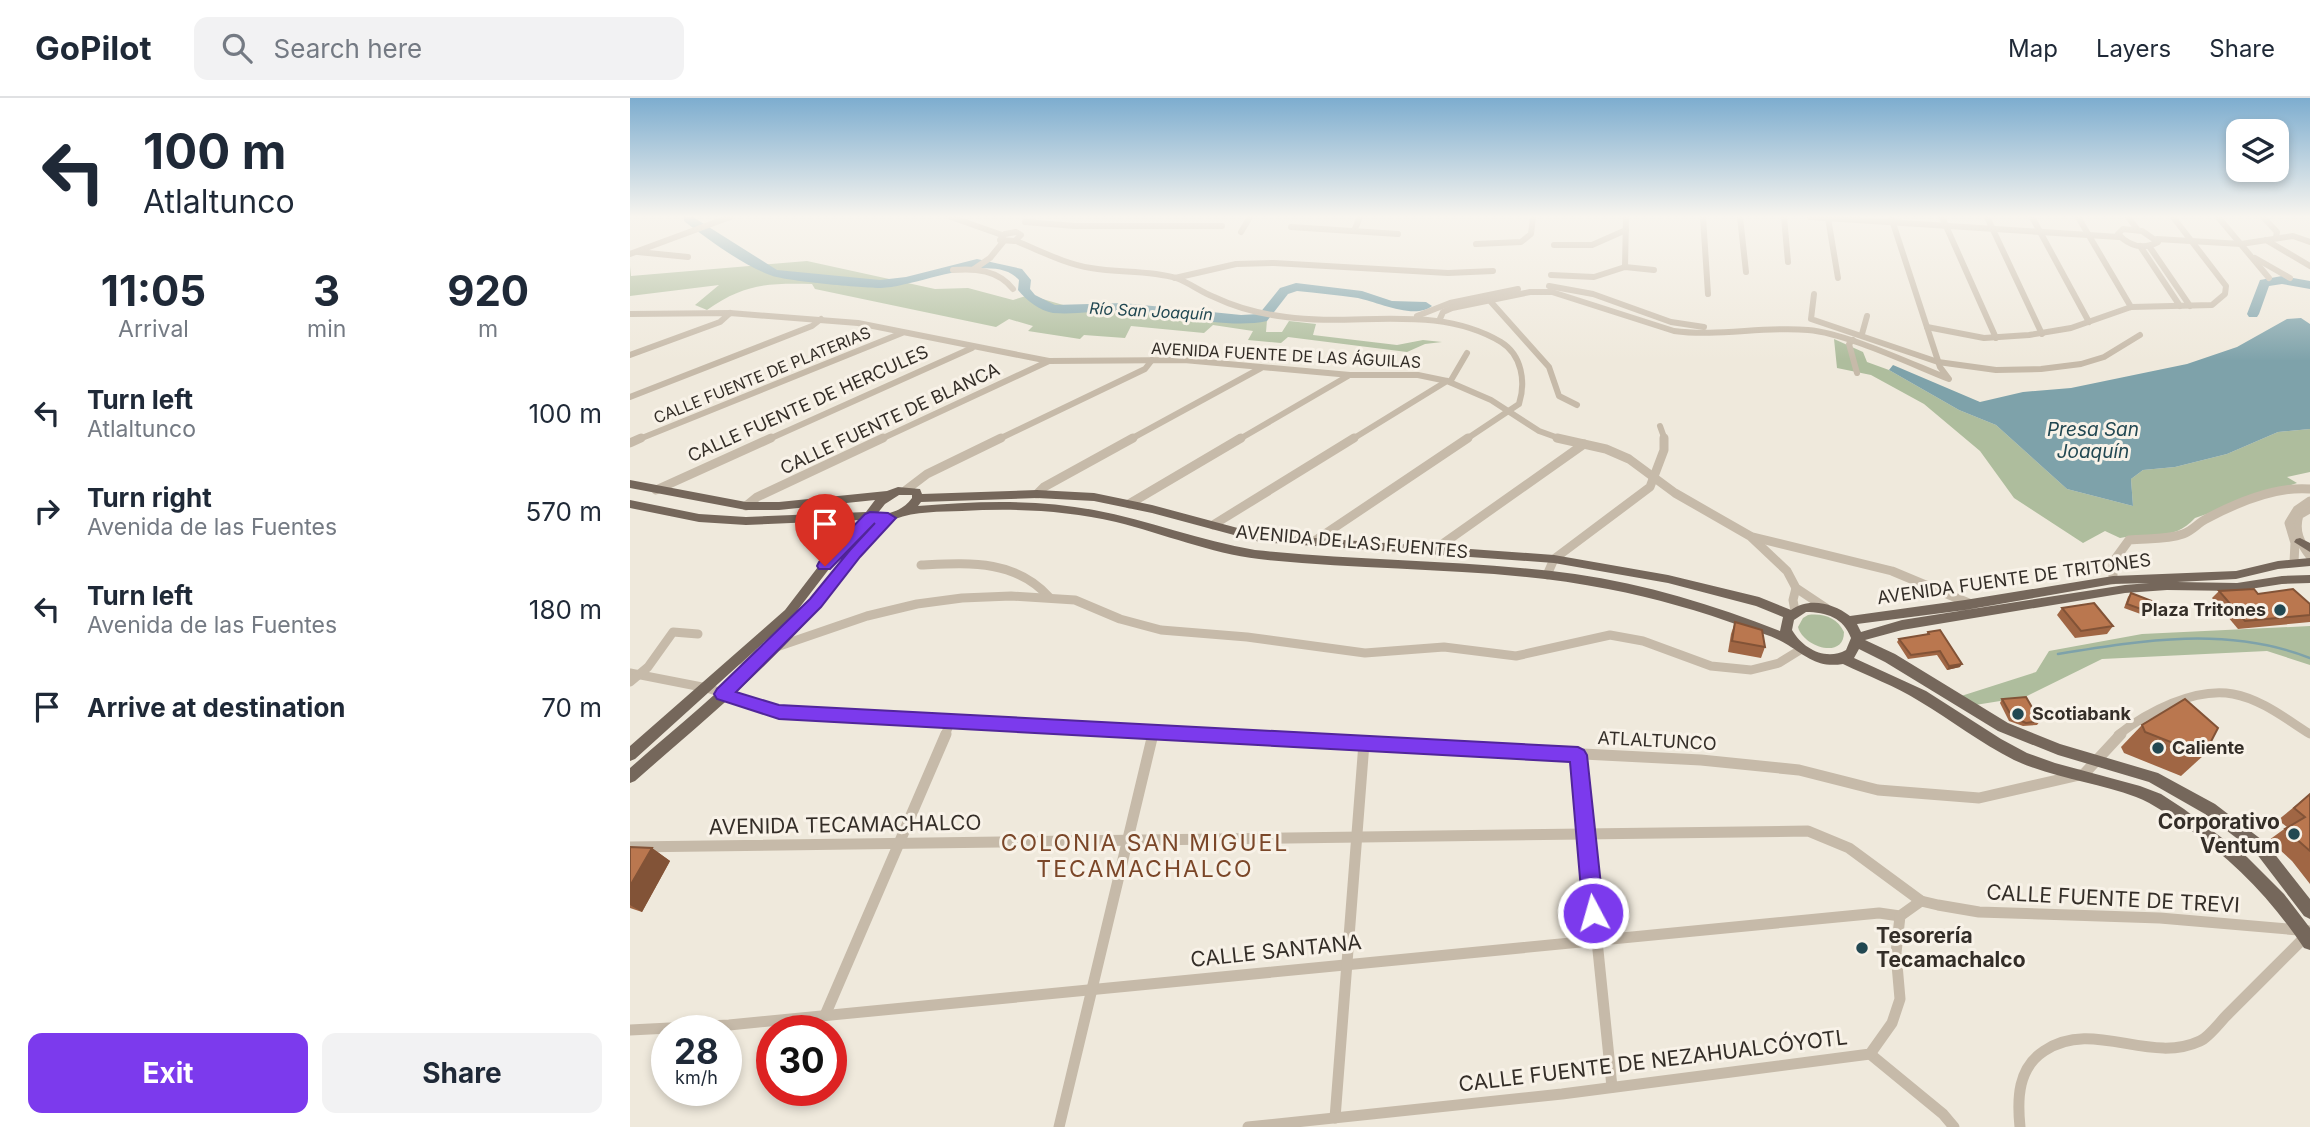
<!DOCTYPE html>
<html lang="en">
<head>
<meta charset="utf-8">
<style>
	:root { --surface:#fff; --page:#f2f2f3; --text:#1f2937; --muted:#747a83; --line:#e0e1e3; --accent:#7c3aed }
	body { margin:0; font-family:Inter,sans-serif; background:var(--page); color:var(--text); height:100vh; display:flex; flex-direction:column; font-size:26px; white-space:nowrap }
	* { box-sizing:border-box; margin:0 }
	p { font-size:23px; color:var(--muted) }
	.icon { flex:none; width:38px; height:38px; fill:none; stroke:currentColor; stroke-width:2; stroke-linecap:round; stroke-linejoin:round }
	.map { position:relative; flex:1; overflow:hidden }
	.side { display:flex; flex-direction:column; background:var(--surface); width:630px }
	.side>* { flex:none }
	.banner { background:#fff; color:var(--text); overflow:hidden }
	.buttons { position:absolute; left:1596px; top:21px; display:grid; gap:14px }
	.buttons a { display:grid; place-items:center; width:63px; height:63px; border-radius:14px; background:var(--surface); box-shadow:0 4px 10px #0003; font-size:35px }
	.speed { position:absolute; left:21px; top:917px; display:flex; gap:14px; font-size:35px; font-weight:700; text-align:center }
	.speed>* { display:grid; place-content:center; width:91px; height:91px; border-radius:50%; background:var(--surface); box-shadow:0 4px 10px #0003; line-height:1 }
	.speed small { font-size:18px; font-weight:400 }
	.speed .limit { border:10px solid #d22; background:#fff; color:#111 }
	.pin { position:absolute; display:grid; place-items:center; width:60px; height:60px; color:#fff; margin:-72px -30px; border-radius:50% 50% 50% 0; rotate:-45deg; box-shadow:0 0 7px #0007 }
	.pin .icon { rotate:45deg }
	.me { position:absolute; width:77px; margin:-38px; rotate:354deg; stroke-linejoin:round; filter:drop-shadow(0 0 5px #0008) }
	.turn { display:flex; align-items:center; gap:24px; height:147px; padding:0 28px; font-size:32px }
	.turn .icon { width:91px; height:91px; stroke-width:2.5 }
	.turn b { display:block; font-size:49px; line-height:60px }
	.eta { display:flex; justify-content:space-evenly; align-items:center; height:119px; text-align:center }
	.eta b { font-size:42px; font-weight:700; line-height:49px }
	.cta { display:flex; gap:14px; margin-top:auto; padding:14px 28px }
	.cta a { flex:1; height:80px; border-radius:14px; background:var(--accent); color:#fff; font-size:28px; font-weight:700; line-height:80px; text-align:center }
	.cta a+a { background:var(--page); color:var(--text) }
	ul { padding:0; list-style:none }
	li { display:flex; align-items:center; gap:21px; height:98px; padding:0 28px }
	li div { flex:1 }
	li b { display:block; font-size:26px }
	li em { font-style:normal }
	header { display:flex; align-items:center; gap:42px; box-sizing:border-box; height:98px; padding:0 35px; background:var(--surface); border-bottom:2px solid var(--line) }
	header strong { font-size:33px }
	nav { display:flex; gap:38px; margin-inline-start:auto; font-size:24px }
	.search { width:490px; height:63px; background:var(--page); display:flex; align-items:center; gap:18px; box-sizing:border-box; padding:0 24px; border-radius:14px; color:var(--muted); font-size:26px }
	main { display:flex; flex:1; min-height:0 }
	.map>svg:first-child { display:block }
	.green { fill:#aebd9d }
	.water { fill:#7ea2aa }
	.lines { fill:none; stroke-linecap:round; stroke-linejoin:round }
	.stream { stroke:#7ea2aa; stroke-width:2.5 }
	.river { fill:#7ea2aa; fill-rule:evenodd }
	.minor-far2 { stroke:#c6baa9; stroke-width:6 }
	.minor-far1 { stroke:#c6baa9; stroke-width:9 }
	.minor { stroke:#c6baa9; stroke-width:11 }
	.major { fill:#75675b; fill-rule:evenodd }
	.wall { fill:#a06644 }
	.shaded-wall { fill:#825337 }
	.building { fill:#ba774f; stroke:#825337; stroke-width:2 }
	.route { fill:#7c3aed; stroke:#51269a; stroke-width:2 }
	.poi-dot { fill:#224852; stroke:#f8f2e8; stroke-width:2.5 }
	.labels { text-anchor:middle; stroke-width:6; stroke-linejoin:round; paint-order:stroke }
	.far-water-label { font-size:16px; font-style:italic; fill:#224852; stroke:#f8f2e8 }
	.far-street-label { font-size:16px; fill:#342e28; stroke:#f8f2e8 }
	.street-label { font-size:18px; fill:#342e28; stroke:#f8f2e8 }
	.poi-label { font-size:18px; font-weight:bold; fill:#342e28; stroke:#f8f2e8; text-anchor:start }
	.water-label { font-size:19px; font-style:italic; fill:#224852; stroke:#f8f2e8 }
	.near-poi-label { font-size:21px; font-weight:bold; fill:#342e28; stroke:#f8f2e8; text-anchor:end }
	.near-street-label { font-size:21px; fill:#342e28; stroke:#f8f2e8 }
	.near-neighbourhood-label { font-size:23px; letter-spacing:2px; fill:#7b4729; stroke:#f8f2e8 }
</style>
</head>
<body>
<header>
<strong>GoPilot</strong>
<div class="search"><svg class="icon" aria-label="search" viewBox="0 0 24 24"><circle cx="10" cy="10" r="6"/><path d="M15 15l6 6"/></svg>Search here</div>
<nav><a>Map</a><a>Layers</a><a>Share</a></nav>
</header>
<main>
<section class="side">
<div class="banner">
<div class="turn"><svg class="icon" aria-label="left" viewBox="0 0 24 24"><path d="M17 20v-9H6M10 6l-5 5 5 5"/></svg><div><b>100 m</b>Atlaltunco</div></div>
</div>
<div class="eta">
<div><b>11:05</b><p>Arrival</p></div>
<div><b>3</b><p>min</p></div>
<div><b>920</b><p>m</p></div>
</div>
<ul>
<li><svg class="icon" aria-label="left" viewBox="0 0 24 24"><path d="M17 20v-9H6M10 6l-5 5 5 5"/></svg><div><b>Turn left</b><p>Atlaltunco</p></div><em>100 m</em></li>
<li><svg class="icon" aria-label="right" viewBox="0 0 24 24"><path d="M7 20v-9h11M14 6l5 5-5 5"/></svg><div><b>Turn right</b><p>Avenida de las Fuentes</p></div><em>570 m</em></li>
<li><svg class="icon" aria-label="left" viewBox="0 0 24 24"><path d="M17 20v-9H6M10 6l-5 5 5 5"/></svg><div><b>Turn left</b><p>Avenida de las Fuentes</p></div><em>180 m</em></li>
<li><svg class="icon" aria-label="arrive" viewBox="0 0 24 24"><path d="M6 21V4h12l-3 4 3 4H6"/></svg><div><b>Arrive at destination</b></div><em>70 m</em></li>
</ul>
<div class="cta"><a>Exit</a><a>Share</a></div>
</section>
<div class="map">
<svg width="1680" height="1029" viewBox="0 0 1680 1029">
	<rect width="100%" height="100%" fill="#efe9dc"/>
	<g class="green">
		<path d="M177 163 305 191 338 190 383 202 399 197 440 209 495 208 590 220 637 222 636 234H652L659 223 686 226 683 237 767 247 793 242 812 244 795 246 777 254 658 239 651 245 618 242 623 233 583 227 574 235 501 228 495 240 454 237 450 241 398 233 403 228 379 221 366 229 185 191 182 186C137 185 114 186 77 212L65 207 89 187 0 198V168L1 178Z"/>
		<path d="M1204 241 1233 254 1237 264 1259 272 1329 312 1366 327 1437 391 1503 408 1501 381 1513 372 1545 369 1597 356 1648 334 1680 331V374L1657 379 1667 385 1565 420C1542 445 1520 433 1490 440L1475 433 1453 445 1384 400 1350 353 1294 306 1241 277 1207 270Z"/>
		<path d="M1178 517C1194 515 1207 520 1214 534 1214 562 1173 549 1168 529L1173 520Z"/>
		<path d="M1680 528V567L1637 553 1472 561 1395 599 1339 608 1328 599 1406 574 1419 553 1512 536Z"/>
	</g>
	<path class="water" d="M1671 220 1680 226V331L1648 334 1597 356 1545 369 1513 372 1501 381 1503 408 1437 391 1366 327 1329 312 1259 272 1263 267 1350 304 1393 294 1441 290 1557 266 1607 249 1657 221Z"/>
	<g class="lines">
		<path class="stream" d="M1428 556C1513 542 1598 528 1680 560"/>
		<g class="river">
			<path d="M54 119H63L147 172 250 182 276 179 347 161 392 171 401 182 400 191 405 197 425 207 493 205 611 217 629 216 650 190 666 185 732 193 762 203 796 204 802 208C785 222 747 204 728 200 708 197 687 195 667 193L658 196 637 223C596 232 537 214 493 213 470 212 446 217 423 215 410 213 396 202 388 192L389 182C363 152 287 189 251 190 234 190 153 183 140 177 111 166 79 142 54 123Z"/>
			<path d="M1652 178 1680 183V191L1652 186 1639 188 1629 216 1627 219H1619L1617 216 1630 182Z"/>
		</g>
		<g class="minor-far2">
			<path d="M321 119 372 137"/>
			<path d="M1073 119 1078 196"/>
			<path d="M1110 119 1116 174"/>
			<path d="M1154 119 1158 164"/>
			<path d="M1180 119 1489 139"/>
			<path d="M1312 119 1366 240"/>
			<path d="M1357 119 1412 236"/>
			<path d="M1402 119 1459 224"/>
			<path d="M1448 119 1501 209"/>
			<path d="M1498 119 1507 131"/>
			<path d="M1588 119 1639 180"/>
			<path d="M1633 119 1647 134 1646 139"/>
			<path d="M1198 120 1208 180"/>
			<path d="M395 124 445 128H592"/>
			<path d="M661 129 768 136"/>
			<path d="M1493 131 1512 133 1528 144C1513 152 1499 148 1488 136Z"/>
			<path d="M724 133 730 119"/>
			<path d="M386 134 391 137 385 143 370 142 375 136Z"/>
			<path d="M611 134 620 119"/>
			<path d="M1527 141 1611 146 1663 138 1680 144"/>
			<path d="M1636 142 1680 168"/>
			<path d="M386 143C411 153 435 166 461 170 489 175 519 172 546 180 560 185 571 194 584 199 607 210 631 216 656 219 727 229 806 205 871 244 892 257 896 284 889 306L835 342"/>
			<path d="M846 146 891 144 901 136 903 119"/>
			<path d="M924 147H962L996 132"/>
			<path d="M1510 148 1550 208"/>
			<path d="M1519 148 1560 208"/>
			<path d="M8 154 58 159"/>
			<path d="M0 156 100 119"/>
			<path d="M1625 160 1660 180"/>
			<path d="M995 169 996 119"/>
			<path d="M344 171 360 160 373 144"/>
			<path d="M323 172C345 170 368 172 383 191"/>
			<path d="M921 177 964 179 995 169 1024 172"/>
			<path d="M545 180 606 166 644 165 818 175 863 173"/>
			<path d="M919 188 963 196 1041 224 1074 229"/>
			<path d="M1184 196 1181 221 1308 264 1366 272 1411 271 1451 266 1474 259 1510 237"/>
			<path d="M861 204 919 269 929 298 947 307"/>
			<path d="M0 216 100 215 228 225 419 263 554 262 720 277H788L817 283 861 302 909 333 934 342"/>
			<path d="M787 218 820 205 888 191"/>
			<path d="M809 223 813 214 822 210 900 194H922L1044 233C1088 239 1133 228 1178 232 1216 235 1281 266 1319 281L1310 269 1261 119"/>
			<path d="M1297 229 1354 240 1399 237 1441 230 1501 209 1582 207 1595 196 1596 188 1543 119"/>
			<path d="M1232 236 1237 218"/>
			<path d="M1223 242 1219 246 1227 275"/>
			<path d="M0 257 90 224 100 215"/>
			<path d="M820 284 837 255"/>
			<path d="M0 299 182 228 191 221"/>
			<path d="M1030 328 1035 342"/>
			<path d="M7 342 272 235"/>
			<path d="M137 342 342 250"/>
			<path d="M249 342 419 263"/>
			<path d="M367 342 515 271 522 262"/>
			<path d="M499 342 631 270"/>
			<path d="M608 342 718 278"/>
			<path d="M721 342 817 283"/>
		</g>
		<g class="minor-far1">
			<path d="M927 340 976 351 999 361 1045 395 1120 438 1157 473 1166 490 1196 510"/>
			<path d="M0 345 11 340"/>
			<path d="M26 392 141 340"/>
			<path d="M276 392 297 376 371 340"/>
			<path d="M407 396 414 389 503 340"/>
			<path d="M499 406 611 340"/>
			<path d="M116 408 127 399 253 340"/>
			<path d="M1679 411 1669 417C1664 433 1670 445 1680 458"/>
			<path d="M583 427 724 340"/>
			<path d="M1123 439 1262 473 1341 506"/>
			<path d="M683 444 838 340"/>
			<path d="M804 452 954 346"/>
			<path d="M1664 464 1665 445 1659 425 1667 412 1680 403"/>
			<path d="M291 467C338 465 385 461 419 499"/>
			<path d="M917 477 924 461 1020 389 1034 352V340"/>
			<path d="M1483 482V464L1499 442C1517 440 1536 442 1553 436 1562 433 1568 425 1576 421 1606 405 1645 388 1680 391"/>
			<path d="M1165 513 1163 502 1166 490"/>
			<path d="M109 562 237 518 287 506 332 500 381 498 445 502 490 521 531 532 617 539 735 555 814 549 886 558 980 537 1013 543 1081 568 1121 572 1149 565 1170 552"/>
			<path d="M0 575 77 590 149 614 596 637"/>
			<path d="M0 584 18 569 43 534 68 536"/>
			<path d="M315 637 321 623"/>
			<path d="M522 637 523 634"/>
			<path d="M1488 637C1517 614 1565 589 1603 596 1631 601 1656 621 1680 636"/>
		</g>
		<g class="minor">
			<path d="M562 636 1071 662 1169 672 1248 692 1349 700 1454 676 1491 636"/>
			<path d="M948 657 982 989"/>
			<path d="M0 749 1178 733 1219 750 1291 803 1308 807 1349 814 1530 820 1680 833"/>
			<path d="M196 915 316 636"/>
			<path d="M0 932 99 927 1249 815 1270 818 1291 803"/>
			<path d="M1240 956 1313 1016 1324 1029"/>
			<path d="M705 1020 734 645"/>
			<path d="M429 1029 523 636"/>
			<path d="M618 1029 932 996 1240 956 1262 925 1270 901 1266 855 1270 818"/>
			<path d="M1390 1029C1387 1000 1388 970 1414 953 1463 920 1519 967 1570 943 1579 939 1589 925 1597 917 1623 891 1650 864 1676 838"/>
		</g>
		<g class="major">
			<path d="M0 382 116 404H149L257 393 268 389 290 391 292 396 407 392 464 395 522 407 630 436 924 457 1038 477 1129 499 1161 512C1179 499 1203 505 1220 518L1335 502 1483 478 1606 473 1648 463 1680 460V468L1648 471 1606 481 1547 484 1607 485 1652 478 1680 477V485L1652 486 1607 493 1537 492 1495 495 1272 532 1235 542 1265 556 1378 625 1430 646 1528 675 1585 706 1636 745 1680 801V821L1674 818 1626 755 1575 716 1519 684 1428 657 1368 633 1255 564 1229 551 1224 560 1296 593 1371 641 1397 655 1425 665 1510 688 1531 696 1554 711 1617 759 1654 796 1680 830V852L1674 850C1642 802 1603 762 1556 729 1540 718 1524 706 1506 699 1466 684 1423 680 1384 662 1350 645 1321 622 1289 603 1265 588 1238 578 1213 566 1188 570 1177 559 1158 547 1146 539 1128 534 1114 529 1070 513 1025 500 978 491 863 468 745 474 629 461 580 455 534 436 486 424 435 412 383 410 332 413 310 414 285 413 265 421 244 430 222 468 208 486 151 561 75 621 5 683L0 685V670C54 623 110 577 160 525 191 493 214 453 247 423H243L199 471 163 518 5 661 0 663V648L155 512 191 465 231 422 116 427 69 424 0 410V402L69 416 116 419 236 414 245 402 149 412H116L0 390ZM269 397H282V400C273 412 262 416 247 416L255 406ZM407 400 464 403 522 415 630 444 924 465 1038 485 1126 508 1153 519 1150 533C1084 507 1015 486 945 476 839 462 731 463 625 452 570 443 519 422 464 412 406 401 347 403 288 408L291 404ZM1519 485 1495 487 1272 522 1231 534 1227 526 1335 512 1483 486ZM1176 514C1196 514 1214 520 1221 540L1216 552C1196 563 1173 551 1162 532L1164 522Z"/>
			<path d="M1670 440 1680 445V454L1664 444 1666 441Z"/>
		</g>
	</g>
	<g class="wall">
		<path d="M1589 493 1628 496 1680 506V524L1608 531 1582 500Z"/>
		<path d="M1501 495 1519 514 1516 518 1494 510 1498 499Z"/>
		<path d="M1432 510 1483 528 1477 536 1445 540 1427 517Z"/>
		<path d="M1105 524 1135 549 1131 560 1098 554 1101 536Z"/>
		<path d="M1298 534 1330 569 1317 572 1307 557 1278 561 1267 544 1269 541 1296 537Z"/>
		<path d="M1372 601 1410 623 1407 627 1393 628 1379 623 1370 605Z"/>
		<path d="M1512 627 1574 657 1551 678 1494 655 1491 649Z"/>
		<path d="M1680 696V786L1662 763 1639 742 1657 729 1648 722Z"/>
		<path d="M0 749 22 750 40 763 12 814 0 810Z"/>
	</g>
	<g class="shaded-wall">
		<path d="M1332 566 1330 569 1317 572 1319 568Z"/>
		<path d="M22 750 40 763 12 814 0 807V788Z"/>
	</g>
	<g class="building">
		<path d="M1624 491 1628 496 1663 491 1680 506V517L1615 523 1589 493Z"/>
		<path d="M1501 495 1522 503 1519 514 1497 506Z"/>
		<path d="M1464 505 1483 528 1451 533 1432 510Z"/>
		<path d="M1105 524 1132 532 1135 549 1102 543Z"/>
		<path d="M1310 532 1332 566 1319 568 1310 553 1281 557 1269 541 1299 536 1298 534Z"/>
		<path d="M1396 599 1410 623 1396 625 1382 619 1372 601Z"/>
		<path d="M1555 601 1588 630 1574 657 1515 634 1512 627Z"/>
		<path d="M1680 696V753L1655 731 1675 719 1664 710Z"/>
		<path d="M0 749 22 750 0 788Z"/>
	</g>
	<linearGradient id="sky" x2="0" y2="1"><stop stop-color="#7dadcf"/><stop offset="0.45" stop-color="#f8f5ef"/><stop offset="1" stop-color="#f8f5ef" stop-opacity="0"/></linearGradient>
	<rect width="1680" height="263" fill="url(#sky)"/>
	<path class="route" d="M240 414 258 415 266 420 230 459 191 509 106 594 149 607 948 649 954 652 957 657 974 815 971 822 963 825 956 822 953 815 940 664 149 621 87 601 84 596 87 591 180 501 220 452 245 425 200 471H189L187 468 189 464 235 416Z"/>
	<g class="poi-dot">
		<circle cx="1650" cy="512" r="7"/>
		<circle cx="1388" cy="616" r="7"/>
		<circle cx="1528" cy="650" r="7"/>
		<circle cx="1664" cy="736" r="7"/>
		<circle cx="1232" cy="850" r="7"/>
	</g>
	<g class="labels">
		<g class="far-water-label">
			<text transform="translate(521 213) rotate(3)" y="6">Río San Joaquín</text>
		</g>
		<g class="far-street-label">
			<text transform="translate(656 257) rotate(3)" y="6">AVENIDA FUENTE DE LAS ÁGUILAS</text>
			<text transform="translate(132 277) rotate(-22)" y="6">CALLE FUENTE DE PLATERIAS</text>
		</g>
		<g class="street-label">
			<text transform="translate(178 306) rotate(-24)" y="6">CALLE FUENTE DE HERCULES</text>
			<text transform="translate(260 321) rotate(-25)" y="6">CALLE FUENTE DE BLANCA</text>
			<text transform="translate(722 444) rotate(5)" y="6">AVENIDA DE LAS FUENTES</text>
			<text transform="translate(1384 481) rotate(-8)" y="6">AVENIDA FUENTE DE TRITONES</text>
			<text transform="translate(1027 643) rotate(3)" y="6">ATLALTUNCO</text>
		</g>
		<g class="poi-label">
			<text x="1636" y="518" text-anchor="end">Plaza Tritones</text>
			<text x="1402" y="622">Scotiabank</text>
			<text x="1542" y="656">Caliente</text>
		</g>
		<g class="water-label">
			<text x="1463" y="338">Presa San<tspan x="1463" dy="22">Joaquín</tspan></text>
		</g>
		<g class="near-poi-label">
			<text x="1650" y="731">Corporativo<tspan x="1650" dy="24">Ventum</tspan></text>
			<text x="1246" y="845" text-anchor="start">Tesorería<tspan x="1246" dy="24">Tecamachalco</tspan></text>
		</g>
		<g class="near-street-label">
			<text transform="translate(215 727) rotate(-1)" y="7">AVENIDA TECAMACHALCO</text>
			<text transform="translate(1483 801) rotate(3)" y="7">CALLE FUENTE DE TREVI</text>
			<text transform="translate(646 853) rotate(-6)" y="7">CALLE SANTANA</text>
			<text transform="translate(1023 963) rotate(-7)" y="7">CALLE FUENTE DE NEZAHUALCÓYOTL</text>
		</g>
		<g class="near-neighbourhood-label">
			<text x="515" y="753">COLONIA SAN MIGUEL<tspan x="515" dy="26">TECAMACHALCO</tspan></text>
		</g>
	</g>
</svg>
<div class="buttons">
<a><svg class="icon" aria-label="layers" viewBox="0 0 24 24"><path d="M12 4l9 5-9 5-9-5zM3 14l9 5 9-5"/></svg></a>
</div>
<div class="speed"><div>28<small>km/h</small></div><div class="limit">30</div></div>
<div class="pin" style="left:195px;top:468px;background:#d93025"><svg class="icon" aria-label="arrive" viewBox="0 0 24 24"><path d="M6 21V4h12l-3 4 3 4H6"/></svg></div>
<svg class="me" style="left:963px;top:815px" viewBox="-20 -20 40 40"><circle r="17" fill="#7c3aed" stroke="#fff" stroke-width="3"/><path d="M0-11L8 9 0 5-8 9z" fill="#fff"/></svg>
</div>
</main>
</body>
</html>
